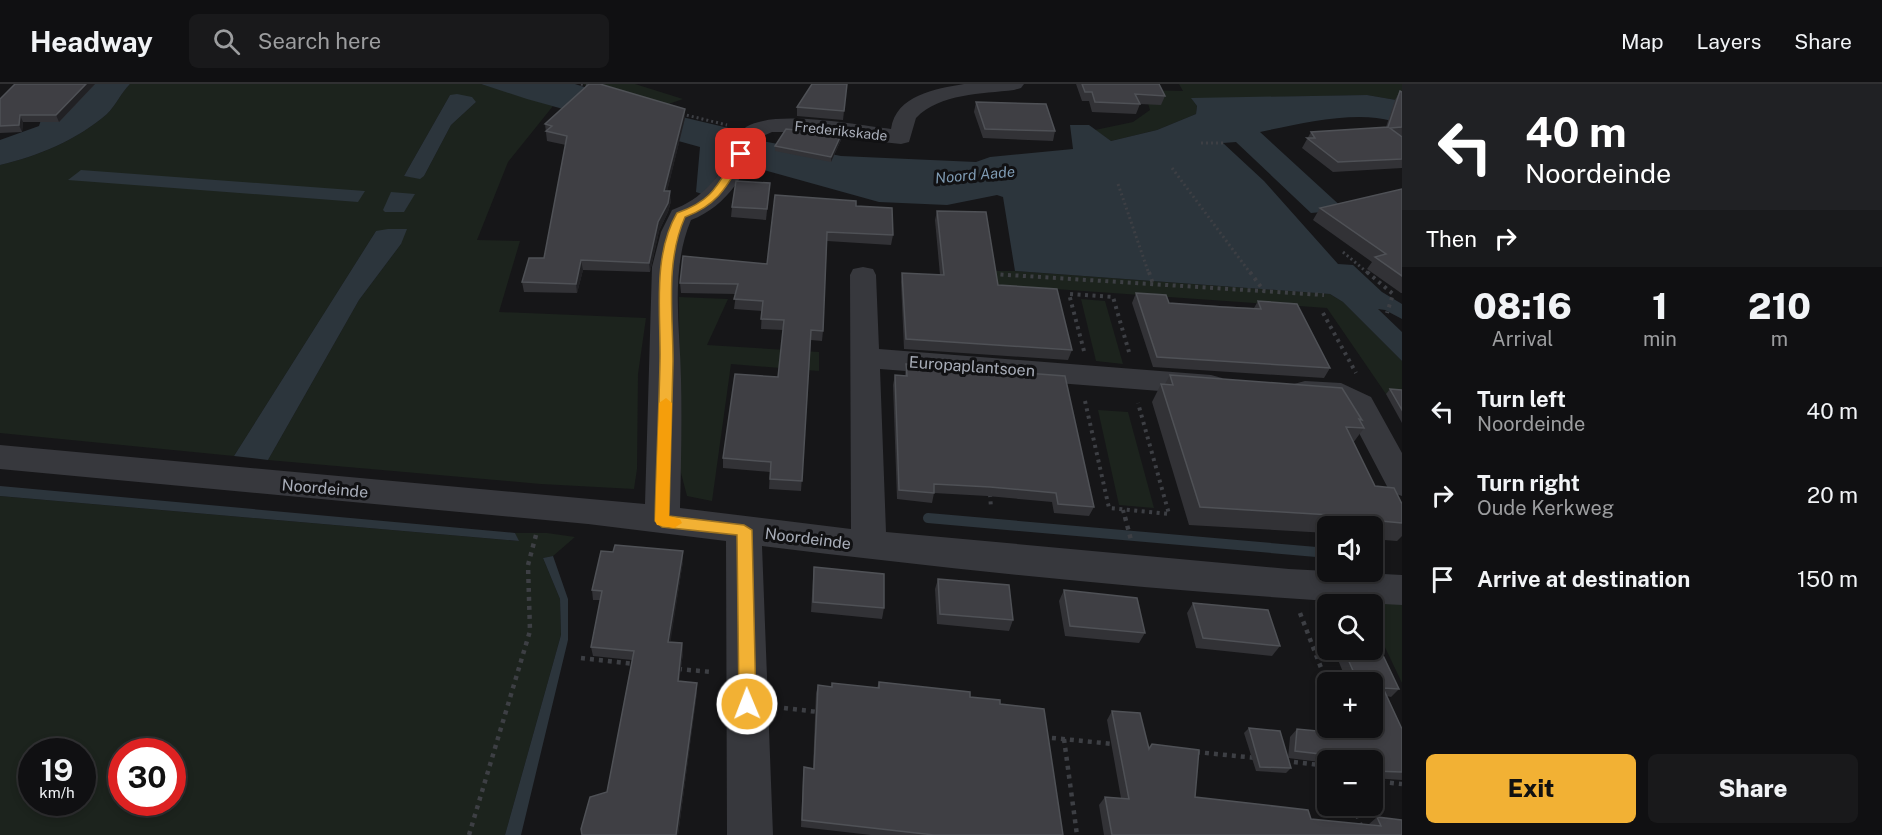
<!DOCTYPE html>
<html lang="en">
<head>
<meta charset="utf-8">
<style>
	:root { --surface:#101012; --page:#19191b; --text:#f1f3f6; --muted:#9c9d9f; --line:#303032; --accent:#f2b134 }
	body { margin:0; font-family:"Public Sans",sans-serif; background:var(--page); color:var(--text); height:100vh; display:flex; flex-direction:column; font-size:22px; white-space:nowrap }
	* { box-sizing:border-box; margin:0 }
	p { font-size:20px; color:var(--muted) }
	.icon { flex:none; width:33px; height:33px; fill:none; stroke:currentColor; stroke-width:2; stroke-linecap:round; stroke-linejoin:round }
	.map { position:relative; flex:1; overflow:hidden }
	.details { display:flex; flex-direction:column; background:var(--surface); width:480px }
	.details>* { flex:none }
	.hud { background:#202124; color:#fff; overflow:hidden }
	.tools { position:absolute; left:1317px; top:432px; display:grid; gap:12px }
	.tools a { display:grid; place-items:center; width:66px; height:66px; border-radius:9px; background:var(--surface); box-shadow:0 3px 9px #0003,0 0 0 2px var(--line); font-size:30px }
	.speed { position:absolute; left:18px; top:654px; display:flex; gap:12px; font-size:30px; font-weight:700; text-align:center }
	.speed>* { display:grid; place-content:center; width:78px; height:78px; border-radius:50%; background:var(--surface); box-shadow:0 3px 9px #0003,0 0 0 2px var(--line); line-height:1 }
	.speed small { font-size:15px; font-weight:400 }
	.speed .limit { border:9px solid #d22; background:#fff; color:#111 }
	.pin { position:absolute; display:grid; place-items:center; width:51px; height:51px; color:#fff; margin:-26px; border-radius:12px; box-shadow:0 3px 9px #0006 }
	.me { position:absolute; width:66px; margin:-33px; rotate:359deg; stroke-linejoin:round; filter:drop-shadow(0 0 4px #0008) }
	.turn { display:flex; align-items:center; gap:21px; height:126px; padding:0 24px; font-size:27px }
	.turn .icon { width:78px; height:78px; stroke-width:2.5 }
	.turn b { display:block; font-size:42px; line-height:51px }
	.then { display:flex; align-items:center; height:57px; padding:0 24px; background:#0003; gap:12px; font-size:22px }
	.eta { display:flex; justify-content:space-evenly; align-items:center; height:102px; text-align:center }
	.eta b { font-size:36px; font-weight:800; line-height:42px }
	.primary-button { display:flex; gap:12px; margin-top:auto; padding:12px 24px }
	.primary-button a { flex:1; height:69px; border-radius:9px; background:var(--accent); color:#111; font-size:24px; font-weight:800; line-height:69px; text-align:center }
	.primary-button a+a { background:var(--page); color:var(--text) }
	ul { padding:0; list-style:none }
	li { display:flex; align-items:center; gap:18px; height:84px; padding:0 24px }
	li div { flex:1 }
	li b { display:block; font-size:22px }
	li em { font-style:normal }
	header { display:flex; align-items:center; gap:36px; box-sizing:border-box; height:84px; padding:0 30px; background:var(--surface); border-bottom:2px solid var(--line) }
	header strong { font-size:28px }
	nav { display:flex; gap:33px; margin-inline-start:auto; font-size:21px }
	.search { width:420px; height:54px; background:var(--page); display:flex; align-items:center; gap:15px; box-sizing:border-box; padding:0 21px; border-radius:9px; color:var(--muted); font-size:22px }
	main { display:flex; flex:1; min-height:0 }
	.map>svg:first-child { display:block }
	.green { fill:#1c231d; fill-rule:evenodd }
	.water { fill:#2c353c }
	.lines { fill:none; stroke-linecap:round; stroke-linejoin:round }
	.stream-far1 { stroke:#2c353c; stroke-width:8 }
	.stream { stroke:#2c353c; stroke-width:10 }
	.path-far2 { stroke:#3d3f44; stroke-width:3; stroke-dasharray:2 3; stroke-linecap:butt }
	.path-far1 { stroke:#3d3f44; stroke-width:4; stroke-dasharray:3 4.5; stroke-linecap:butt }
	.path { stroke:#3d3f44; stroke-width:4.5; stroke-dasharray:4 5; stroke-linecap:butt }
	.minor { fill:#37383d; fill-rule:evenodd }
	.wall { fill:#323236 }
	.shaded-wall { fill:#212124 }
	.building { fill:#3f3f44; stroke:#4f5156; stroke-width:1.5 }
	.route { fill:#f2b134; stroke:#9d7322; stroke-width:1.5 }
	.slow { fill:#f59e0b }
	.labels { text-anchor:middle; stroke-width:6; stroke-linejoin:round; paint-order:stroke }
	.far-street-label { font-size:14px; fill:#a8adb8; stroke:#111113 }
	.far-water-label { font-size:15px; font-style:italic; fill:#7f9bb3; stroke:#111113 }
	.street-label { font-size:16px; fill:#a8adb8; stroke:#111113 }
</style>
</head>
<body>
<header>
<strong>Headway</strong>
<div class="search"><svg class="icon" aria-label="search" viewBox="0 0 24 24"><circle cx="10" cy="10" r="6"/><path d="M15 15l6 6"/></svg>Search here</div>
<nav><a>Map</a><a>Layers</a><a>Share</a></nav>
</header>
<main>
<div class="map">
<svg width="1402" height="751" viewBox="0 0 1402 751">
	<rect width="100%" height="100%" fill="#161618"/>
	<g class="green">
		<path d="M130 0H481L553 22 508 78 477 156 520 157 499 228 646 234 638 290 637 385 634 405 541 400 268 376 359 216 401 160 376 147 234 372 0 349V81C38 72 77 56 107 30 116 21 121 9 130 0ZM450 11 476 18 451 41 424 92 419 94 404 92Z"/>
		<path d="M582 0H635L683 15 657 24Z"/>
		<path d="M1179 0H1402V17L1367 11 1192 15 1197 22 1196 30 1157 46 1111 57 1095 46 1133 38 1150 26 1144 6 1183 7Z"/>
		<path d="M981 187H1015L1330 210 1343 218 1402 277V311L1386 310 1327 224 971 199Z"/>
		<path d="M679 213 728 215 707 261 819 268V287L731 280 712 417 687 412 680 385Z"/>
		<path d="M1081 215 1105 217 1123 280 1096 277Z"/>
		<path d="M1098 326 1128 328 1154 424 1119 421Z"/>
		<path d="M0 412 518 457 515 449H547L575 453 553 472 543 474 560 515 561 551 505 751H0ZM32 668H82V718H32ZM122 668H172V718H122Z"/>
		<path d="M1363 517 1402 520V599L1373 538 1372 520H1364Z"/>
	</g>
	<g class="water">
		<path d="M76 0H130C121 9 116 21 107 30 77 56 38 72 0 81V56L39 42 44 27Z"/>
		<path d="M481 0H575L661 28 737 46 739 48 742 60 728 75 705 111 696 108 700 63 527 15Z"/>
		<path d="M457 10 472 13 476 18 451 41 424 92 420 95 404 92 450 11Z"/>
		<path d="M1367 11 1402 17 1392 37C1355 26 1298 40 1260 48L1345 126 1311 129 1236 58 1223 59 1264 97 1338 180 1353 181 1382 208 1402 220V235L1385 226 1378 225 1402 248V277L1343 218 1330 210 1015 187 1003 113 997 111 947 121 879 118 746 81 753 62 762 57 841 72 976 78 990 73 1073 65 1070 41H1089L1111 57 1157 46 1196 30 1197 22 1191 14Z"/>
		<path d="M81 86 365 107 358 118 68 96Z"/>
		<path d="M391 108 415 110 404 128H385L383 126Z"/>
		<path d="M388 145H407L401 160 359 216 268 376 234 372 376 147Z"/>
		<path d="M0 402 515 449 519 457 0 412Z"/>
		<path d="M553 472 568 515V556L521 751H505L561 551 560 515 543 474Z"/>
	</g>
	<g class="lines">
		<path class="stream-far1" d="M928 434H932"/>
		<path class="stream" d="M928 434 1328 469"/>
		<g class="path-far2">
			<path d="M581 0 591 3"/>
			<path d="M682 30 727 41"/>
			<path d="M1201 59H1225"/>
			<path d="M1172 84 1251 190"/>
			<path d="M1118 100 1149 190"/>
			<path d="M1343 168 1369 190"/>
		</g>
		<g class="path-far1">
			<path d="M1149 188 1153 200"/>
			<path d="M1250 188 1264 207"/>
			<path d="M1367 188 1393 210 1387 229"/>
			<path d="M993 190 1324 211"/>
			<path d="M1323 229 1356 289"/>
			<path d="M1084 267 1069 210 1113 213 1129 268"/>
			<path d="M1085 317 1109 424 1169 430 1138 319"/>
			<path d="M990 410 991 424"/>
			<path d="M1123 426 1125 434"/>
		</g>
		<g class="path">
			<path d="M1125 433 1131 456"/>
			<path d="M1300 529 1328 602"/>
			<path d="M581 574 634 580"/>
			<path d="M678 585 712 588"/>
			<path d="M784 624 818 628"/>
			<path d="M1043 653 1113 660"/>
			<path d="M1064 655 1077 751"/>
			<path d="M1196 668 1257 674"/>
			<path d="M1285 677 1328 682"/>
			<path d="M1372 697 1402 700"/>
			<path d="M1354 722 1364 751"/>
			<path d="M469 751 530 547 528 481 536 451"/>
		</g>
		<g class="minor">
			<path d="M964 0H1024L1021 4 1014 6C982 10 940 9 916 34L909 58 901 60 788 48H772L761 53C747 87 728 122 691 136 670 186 680 243 681 295 682 338 681 381 680 424L851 445 850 191 853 185 863 183 873 185 876 191 879 265 1211 291 1222 294 1226 301 1222 308 1211 311 880 285 886 448 1289 485 1402 491V521C1188 510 974 488 762 462L773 751H727L726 457 588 440 0 385V361L645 420 652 183 661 148 672 126C702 115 719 94 732 67 736 60 739 48 746 43 776 25 855 41 891 45 896 11 935 5 964 0Z"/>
			<path d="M1305 297 1341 299 1371 313 1402 369V412L1390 408 1348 328 1334 320 1294 314 1290 307 1294 300Z"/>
		</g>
	</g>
	<g class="wall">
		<path d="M15 0H95L59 38H23L22 48 0 49V15Z"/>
		<path d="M847 0 843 36 797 32V23Z"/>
		<path d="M1076 0H1159L1165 12 1161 21 1140 20 1136 30 1092 28 1089 17H1082Z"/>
		<path d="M1400 7 1402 8V52H1401L1402 53V84L1333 88 1302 64 1311 48 1386 43 1395 16Z"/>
		<path d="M976 18 1055 47 1053 57 983 54 974 28Z"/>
		<path d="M685 25V34L667 107 671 117 668 128 659 147 650 188 583 186 577 209 524 208 522 198 544 174 566 61 547 57 545 40Z"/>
		<path d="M841 56 831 78 775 67V62Z"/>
		<path d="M770 99 766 136 731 133 732 123Z"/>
		<path d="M1402 105V209H1401L1367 185 1372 178 1313 136 1320 124Z"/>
		<path d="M856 122 893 151 891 161 827 157 823 247 822 257 811 256 801 407 769 405 770 388 723 384V374L778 293 783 246 761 245 762 227 734 225 736 210 681 209 680 199 767 180Z"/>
		<path d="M937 127 998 201 1072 266 1068 276 904 265 901 198 902 189 940 191 935 136Z"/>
		<path d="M1136 209 1169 219 1254 224 1258 217 1330 284 1324 294 1153 283 1132 219Z"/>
		<path d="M906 280 1094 423 1089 432 1054 429 1052 418 987 412 934 409 932 419 897 415 893 301 895 291 905 292Z"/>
		<path d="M1170 291 1362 336 1360 338 1364 344 1353 359 1375 402 1402 420V452L1397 457 1372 455V442H1328V449L1189 441 1152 318 1161 300H1165Z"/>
		<path d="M1390 305 1402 306V339L1386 310Z"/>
		<path d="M683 477 670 558 682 559 683 569 679 597 697 599V608L678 751H582L607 708 632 576 593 572 591 563 600 516H593L592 506Z"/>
		<path d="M814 483 884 524 882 535 811 528 813 494Z"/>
		<path d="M938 495 1013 536 1009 547 937 540 935 505Z"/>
		<path d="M1064 506 1145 549 1139 559 1065 552 1059 517Z"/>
		<path d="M1193 519 1280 562 1272 572 1196 564 1187 529Z"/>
		<path d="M1334 566H1372L1399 605 1391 613 1387 612 1402 645V696L1372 694V676H1328V679L1288 674 1290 653 1297 645 1359 651 1356 644H1372V598H1347Z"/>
		<path d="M879 598 970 613 1000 620 1063 751H871L801 743 803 691 804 683 813 684 816 609 818 601 831 603 832 599 877 604Z"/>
		<path d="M1112 627 1195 713 1311 735 1368 741 1377 733 1402 751H1104L1099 721 1105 713 1121 714 1107 636Z"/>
		<path d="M1249 644 1291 684 1286 689 1256 687 1244 649Z"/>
	</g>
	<g class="shaded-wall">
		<path d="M86 0H95L59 38 56 31Z"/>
		<path d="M685 25V34L665 116 664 107Z"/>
		<path d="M20 31 23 38 22 48 19 41Z"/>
		<path d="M841 51V56L831 78V73Z"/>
		<path d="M670 107 671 117 668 128 659 147 650 188 649 179 658 138Z"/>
		<path d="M581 176 583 186 577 209 576 200Z"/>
		<path d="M683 467V477L669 568 668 558Z"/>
		<path d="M682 559 683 569 678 607V597Z"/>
		<path d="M697 599V608L678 751H676Z"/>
	</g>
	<g class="building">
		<path d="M15 0H86L56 31H20L19 41 0 42V15Z"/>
		<path d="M589 0H600L685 25 664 107H670L668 119 658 138 649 179 581 176 576 200 522 198 529 174H544L567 52 546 47 552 42 545 40Z"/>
		<path d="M812 0H847L844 27 797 23Z"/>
		<path d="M1082 0H1159L1165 12 1135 10 1140 20 1095 18 1092 8H1085Z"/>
		<path d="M1400 7 1402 8V43L1390 44 1402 53V75L1338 78 1307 54H1315L1311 48 1388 43Z"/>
		<path d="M976 18 1046 20 1055 47 985 45Z"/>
		<path d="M786 45 841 51 831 73 775 62Z"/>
		<path d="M736 97 770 99 767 125 732 123Z"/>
		<path d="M1402 105V192L1375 173 1386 170 1320 124Z"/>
		<path d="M775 111 856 117V122L892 124 893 151 827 148 823 247 811 246 802 397 770 395 771 378 723 374 735 290 778 293 784 236 761 235 763 217 734 215 738 200 680 199 683 172 767 180Z"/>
		<path d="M937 127 986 128 998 201 1057 205 1072 266 906 255 902 189 944 191Z"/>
		<path d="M1136 209 1166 211 1169 219 1223 223 1261 225 1258 217 1297 220 1330 284 1157 273Z"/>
		<path d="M906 280 1065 292 1094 423 1058 420 1056 409 990 403 934 400V409L899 406 895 291 907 292Z"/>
		<path d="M1170 291 1342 304 1362 336 1359 335 1364 344 1346 343 1375 402 1394 404 1402 420V439L1349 434 1347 432 1200 423 1161 300 1173 301Z"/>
		<path d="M1390 305 1402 306V326Z"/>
		<path d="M615 461 683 467 668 558 682 559 678 597 697 599 676 751H582L581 745 590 713 607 708 634 567 591 563 602 507 592 506 601 467 613 468Z"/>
		<path d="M814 483 884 490V524L813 518Z"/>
		<path d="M938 495 1009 501 1013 536 940 530Z"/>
		<path d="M1064 506 1137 514 1145 549 1070 542Z"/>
		<path d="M1193 519 1268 526 1280 562 1203 554Z"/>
		<path d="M1372 561H1378L1399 605 1383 604 1402 645V688L1372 687V676L1295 667 1297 645 1370 652 1367 644H1372V598H1358L1344 566H1372Z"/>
		<path d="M879 598 970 608V613L1000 616V620L1044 625 1063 751H934L802 736 804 683 814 685 818 601 832 603V599L879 604Z"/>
		<path d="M1112 627 1140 629 1149 665 1152 660 1199 666 1195 713 1308 726 1311 735 1381 742 1377 733 1402 736V751H1112L1105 713 1129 715Z"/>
		<path d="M1249 644 1280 647 1291 684 1260 683Z"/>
	</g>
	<path class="route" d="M738 68 746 70C728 100 720 120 685 133 665 178 673 229 673 277 672 329 670 381 669 432L744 441 752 446 756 620 753 626 747 628 741 626 739 620 737 451 662 443 655 437C656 384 659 330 660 277 661 229 652 172 677 129 715 116 718 99 738 68Z"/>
	<path class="slow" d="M666 314 672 319 669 432 680 435 682 439 674 444 657 441 655 437 659 319Z"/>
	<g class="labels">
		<g class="far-street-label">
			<text transform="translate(841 47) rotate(6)" y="5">Frederikskade</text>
		</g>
		<g class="far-water-label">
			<text transform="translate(975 91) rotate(-5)" y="5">Noord Aade</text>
		</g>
		<g class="street-label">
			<text transform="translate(972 282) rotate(4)" y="6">Europaplantsoen</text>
			<text transform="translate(325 404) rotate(5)" y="6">Noordeinde</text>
			<text transform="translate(808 454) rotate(7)" y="6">Noordeinde</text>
		</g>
	</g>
</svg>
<div class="tools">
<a><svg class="icon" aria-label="sound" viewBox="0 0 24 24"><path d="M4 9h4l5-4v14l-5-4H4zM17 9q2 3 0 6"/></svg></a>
<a><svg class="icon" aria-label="search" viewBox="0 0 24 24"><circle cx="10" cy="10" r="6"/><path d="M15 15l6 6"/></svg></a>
<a>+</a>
<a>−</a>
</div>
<div class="speed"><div>19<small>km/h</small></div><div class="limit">30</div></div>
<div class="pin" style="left:741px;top:70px;background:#d93025"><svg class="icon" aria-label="arrive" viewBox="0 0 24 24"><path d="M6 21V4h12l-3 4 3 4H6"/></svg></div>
<svg class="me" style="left:747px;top:620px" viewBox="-20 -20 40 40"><circle r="17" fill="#f2b134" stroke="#fff" stroke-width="3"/><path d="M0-11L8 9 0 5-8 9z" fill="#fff"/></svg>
</div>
<section class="details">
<div class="hud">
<div class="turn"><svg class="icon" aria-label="left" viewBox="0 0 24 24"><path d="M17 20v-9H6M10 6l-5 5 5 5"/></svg><div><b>40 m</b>Noordeinde</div></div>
<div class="then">Then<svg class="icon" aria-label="right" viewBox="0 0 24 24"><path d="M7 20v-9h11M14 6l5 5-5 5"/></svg></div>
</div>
<div class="eta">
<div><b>08:16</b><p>Arrival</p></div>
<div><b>1</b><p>min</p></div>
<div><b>210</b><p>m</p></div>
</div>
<ul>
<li><svg class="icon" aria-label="left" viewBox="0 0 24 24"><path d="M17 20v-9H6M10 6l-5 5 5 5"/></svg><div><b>Turn left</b><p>Noordeinde</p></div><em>40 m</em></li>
<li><svg class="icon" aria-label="right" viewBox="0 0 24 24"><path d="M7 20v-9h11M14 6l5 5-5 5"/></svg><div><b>Turn right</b><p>Oude Kerkweg</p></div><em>20 m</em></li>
<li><svg class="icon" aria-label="arrive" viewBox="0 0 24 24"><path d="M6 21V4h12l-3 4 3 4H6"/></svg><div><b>Arrive at destination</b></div><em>150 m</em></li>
</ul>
<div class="primary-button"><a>Exit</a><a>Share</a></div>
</section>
</main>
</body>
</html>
